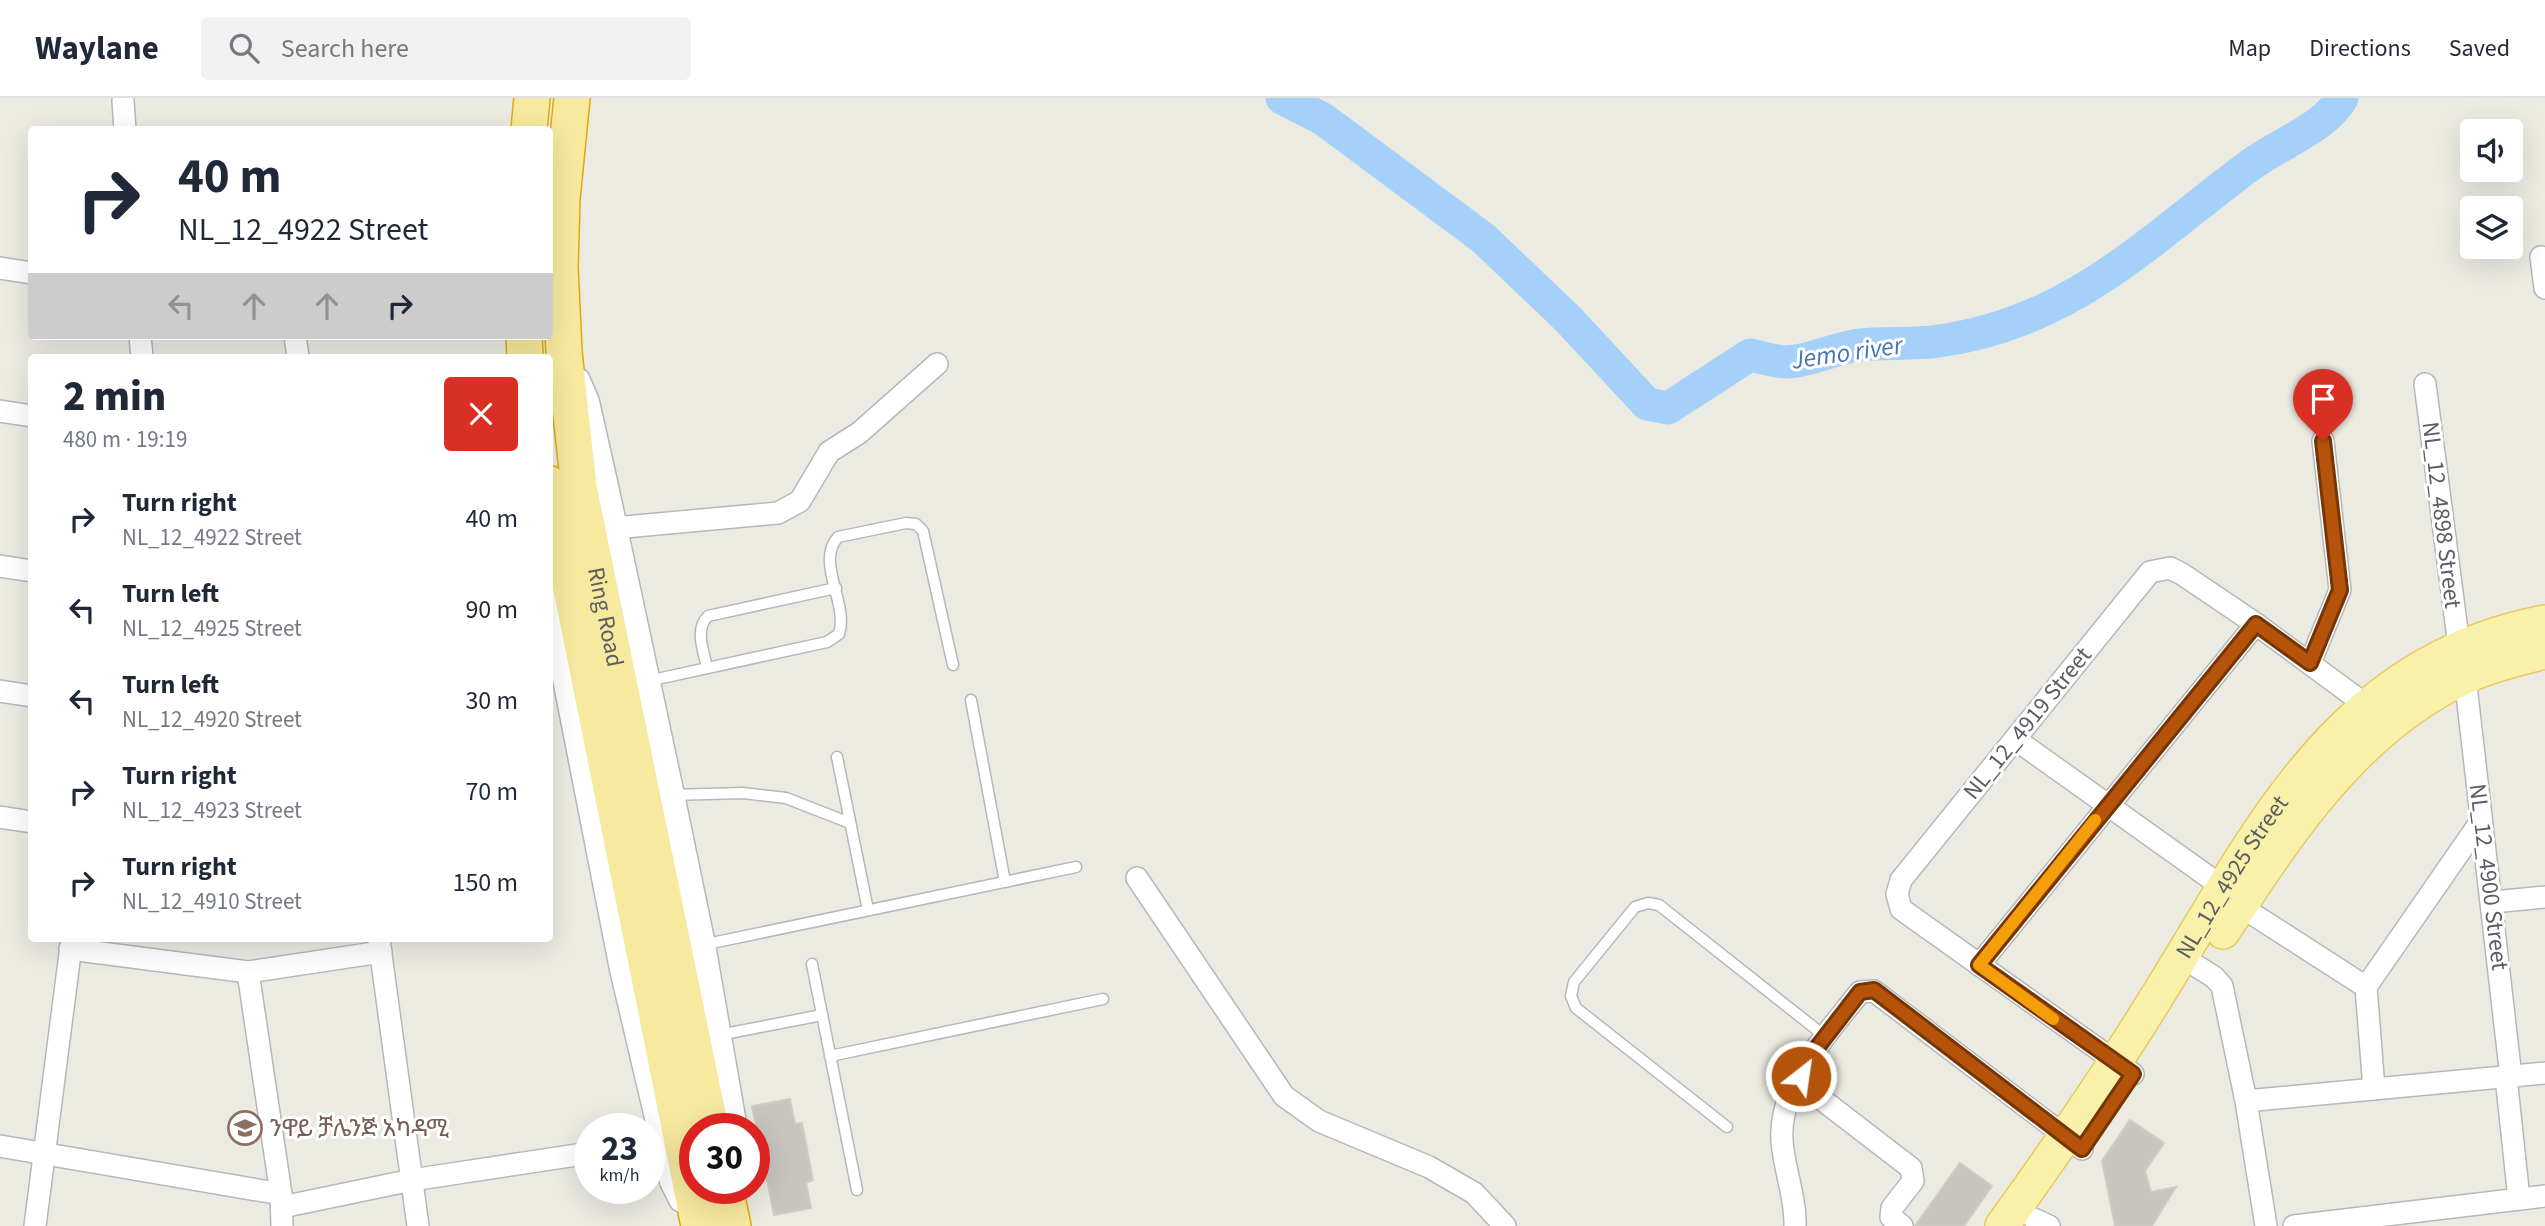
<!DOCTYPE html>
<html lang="en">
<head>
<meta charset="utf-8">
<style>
	:root { --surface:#fff; --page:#f2f2f3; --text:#1f2937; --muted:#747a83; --line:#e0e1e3 }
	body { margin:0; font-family:"Source Sans 3","Noto Sans Ethiopic",sans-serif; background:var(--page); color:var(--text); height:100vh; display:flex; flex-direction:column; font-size:26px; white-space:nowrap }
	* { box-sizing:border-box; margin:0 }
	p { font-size:23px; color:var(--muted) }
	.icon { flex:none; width:38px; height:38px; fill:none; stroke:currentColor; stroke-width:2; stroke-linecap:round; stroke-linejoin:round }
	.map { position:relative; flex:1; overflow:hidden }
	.panel { position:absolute; left:28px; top:256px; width:525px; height:588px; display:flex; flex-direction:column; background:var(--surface); border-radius:7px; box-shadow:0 7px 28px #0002 }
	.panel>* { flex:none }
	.banner { position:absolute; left:28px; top:28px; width:525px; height:214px; border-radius:7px; box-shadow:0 7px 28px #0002; background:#fff; color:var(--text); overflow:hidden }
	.buttons { position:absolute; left:2460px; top:21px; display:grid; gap:14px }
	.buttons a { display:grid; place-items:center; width:63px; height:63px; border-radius:7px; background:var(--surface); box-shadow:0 7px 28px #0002; font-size:35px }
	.speed { position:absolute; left:574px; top:1015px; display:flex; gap:14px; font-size:35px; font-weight:700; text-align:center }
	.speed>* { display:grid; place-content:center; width:91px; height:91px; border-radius:50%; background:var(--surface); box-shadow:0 7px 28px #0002; line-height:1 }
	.speed small { font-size:18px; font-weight:400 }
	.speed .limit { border:10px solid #d22; background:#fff; color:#111 }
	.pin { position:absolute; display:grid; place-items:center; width:60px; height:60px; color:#fff; margin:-72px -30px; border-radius:50% 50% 50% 0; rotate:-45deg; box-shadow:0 0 7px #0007 }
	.pin .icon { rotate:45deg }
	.me { position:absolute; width:77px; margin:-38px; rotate:30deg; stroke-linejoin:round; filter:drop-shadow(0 0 5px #0008) }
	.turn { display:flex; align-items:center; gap:24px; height:147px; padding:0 35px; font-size:32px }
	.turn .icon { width:91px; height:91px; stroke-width:2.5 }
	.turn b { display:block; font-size:49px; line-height:60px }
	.lanes { display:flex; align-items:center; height:66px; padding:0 35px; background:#0003; justify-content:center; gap:35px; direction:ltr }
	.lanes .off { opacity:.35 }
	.round { display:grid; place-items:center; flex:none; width:74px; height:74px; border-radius:7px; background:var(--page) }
	.overview { display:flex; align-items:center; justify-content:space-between; height:119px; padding:0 35px }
	h1 { font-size:42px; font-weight:800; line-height:52px }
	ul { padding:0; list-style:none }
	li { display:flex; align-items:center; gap:21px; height:91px; padding:0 35px }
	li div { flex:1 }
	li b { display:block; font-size:26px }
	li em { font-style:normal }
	header { display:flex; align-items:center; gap:42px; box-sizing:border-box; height:98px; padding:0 35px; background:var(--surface); border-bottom:2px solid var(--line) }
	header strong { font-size:33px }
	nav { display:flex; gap:38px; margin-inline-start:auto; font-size:24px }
	.search { width:490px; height:63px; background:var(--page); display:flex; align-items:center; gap:18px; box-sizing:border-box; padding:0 24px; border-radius:7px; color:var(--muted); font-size:26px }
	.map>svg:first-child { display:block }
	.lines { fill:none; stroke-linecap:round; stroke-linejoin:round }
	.river { stroke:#a5d0f9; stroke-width:33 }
	.building { fill:#c8c4bf; stroke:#d0ccc1; stroke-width:2 }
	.service-casing { stroke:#b5b7bc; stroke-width:13 }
	.minor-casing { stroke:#b5b7bc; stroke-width:24 }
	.tertiary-casing { stroke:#b5b7bc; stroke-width:29 }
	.primary-casing { stroke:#e7c960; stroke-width:36 }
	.trunk-casing { stroke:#dfaa0f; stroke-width:38 }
	.service { stroke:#fff; stroke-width:10 }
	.minor { stroke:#fff; stroke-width:21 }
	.tertiary { stroke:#fff; stroke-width:26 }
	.primary { stroke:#f9f1aa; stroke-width:33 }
	.trunk { stroke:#f7e99d; stroke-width:35 }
	.route-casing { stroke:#753606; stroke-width:18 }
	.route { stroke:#b45309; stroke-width:12 }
	.slow { stroke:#f59e0b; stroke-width:12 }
	.labels { text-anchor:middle; stroke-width:6; stroke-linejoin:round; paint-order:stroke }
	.street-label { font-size:24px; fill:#5a5d62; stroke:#fff }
	.education-label { font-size:24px; fill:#785e54; stroke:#fff; text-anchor:start }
	.water-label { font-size:26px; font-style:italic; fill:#4775b2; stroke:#fff }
</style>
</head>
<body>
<header>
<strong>Waylane</strong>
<div class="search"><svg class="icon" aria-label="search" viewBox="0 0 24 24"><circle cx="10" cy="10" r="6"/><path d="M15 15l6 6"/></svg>Search here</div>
<nav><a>Map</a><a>Directions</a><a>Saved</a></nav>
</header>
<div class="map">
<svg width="2545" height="1128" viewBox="0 0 2545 1128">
	<rect width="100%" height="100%" fill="#ecebe2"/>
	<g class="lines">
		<path class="river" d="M1282 0 1323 21 1483 140 1568 221 1647 306 1668 310 1750 257C1761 259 1775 264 1787 264 1811 263 1835 250 1859 247 1885 244 1913 247 1939 243 2071 225 2148 143 2249 68 2277 47 2325 30 2342 0"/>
	</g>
	<g class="building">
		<path d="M790 1001 795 1026 802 1025 813 1082 806 1085 811 1110 774 1117 752 1008Z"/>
		<path d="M2130 1022 2164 1045 2145 1073 2151 1094 2176 1089 2152 1128H2115L2102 1063Z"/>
		<path d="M1960 1065 1992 1088 1964 1128H1915Z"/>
	</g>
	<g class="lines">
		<g class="service-casing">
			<g id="service">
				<path d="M707 570C704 553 694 532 708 518L836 490"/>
				<path d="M648 583 827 544 839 536C849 506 815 464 838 439L906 425 916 426 923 433 953 567"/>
				<path d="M971 602 1005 784"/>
				<path d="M837 659 868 812"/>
				<path d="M671 697 743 695 786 700 850 725"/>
				<path d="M702 847 1076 769"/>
				<path d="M812 866 857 1092"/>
				<path d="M719 937 822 917"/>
				<path d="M830 958 1103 901"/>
				<path d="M1727 1029 1576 910 1571 898 1574 884 1635 809 1648 805 1659 807 1826 939"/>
			</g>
		</g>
		<g class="minor-casing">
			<g id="minor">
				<path d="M123 3 125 32"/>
				<path d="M2541 159 2545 190"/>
				<path d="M0 170 32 175"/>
				<path d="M140 238 142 259"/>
				<path d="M295 238 298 259"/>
				<path d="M2425 286 2459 548"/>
				<path d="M0 313 32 318"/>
				<path d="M614 430 778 415 800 403 829 354 859 335 937 266"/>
				<path d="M0 468 32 473"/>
				<path d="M2310 565 2340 492 2323 343"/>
				<path d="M2465 579 2511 979"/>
				<path d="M0 593 32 598"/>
				<path d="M2015 641 2224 790"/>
				<path d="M0 719 32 724"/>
				<path d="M1137 780 1284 998 1319 1023 1429 1069 1474 1095 1505 1128"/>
				<path d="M2493 804 2545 799"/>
				<path d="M2240 808 2366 889"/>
				<path d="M379 842 418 1128"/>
				<path d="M70 851 248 874 381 854"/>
				<path d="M2182 859 2214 879 2222 888 2246 1003 2266 1128"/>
				<path d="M1979 867 2256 526"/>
				<path d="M248 874 281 1096 282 1128"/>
				<path d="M2133 976 1901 811 1897 796 1901 782 2150 474 2170 470 2182 476 2256 526 2366 607"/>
				<path d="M1801 978 1803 987 1911 1070 1913 1083 1892 1110 1891 1119 1902 1128"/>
				<path d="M2506 979 2519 1101"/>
				<path d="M2374 991 2366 889 2481 723"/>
				<path d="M2246 1003 2545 975"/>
				<path d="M0 1048 281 1096"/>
				<path d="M282 1109 412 1082 590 1055"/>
				<path d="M2034 1121 2049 1128"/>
				<path d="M35 1128 72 840"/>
				<path d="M1795 1128C1796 1099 1784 1072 1782 1043 1778 987 1828 935 1860 894L1874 893 2082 1051"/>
				<path d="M2294 1128 2545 1098"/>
			</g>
		</g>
		<g class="tertiary-casing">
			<g id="tertiary">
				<path d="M577 283 586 304 606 393 671 697 702 847 734 1031"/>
				<path d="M550 499 623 871 673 1083 682 1101"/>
			</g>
		</g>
		<g class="primary-casing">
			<g id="primary">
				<path d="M2223 834C2287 736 2354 632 2463 580 2488 568 2518 561 2545 554"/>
				<path id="s1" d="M2002 1128C2056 1053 2108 978 2156 900 2259 735 2335 564 2545 524"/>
			</g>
		</g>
		<g class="trunk-casing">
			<g id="trunk">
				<path id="s2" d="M572 0 562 100 560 169 564 254 579 389 711 1031"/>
				<path d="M529 32 532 0"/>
				<path d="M524 238 525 259"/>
				<path d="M550 386 699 1128"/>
				<path d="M725 1090 733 1128"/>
			</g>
		</g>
		<use href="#service" class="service"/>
		<use href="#minor" class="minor"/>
		<use href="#tertiary" class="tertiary"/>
		<use href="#primary" class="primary"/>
		<use href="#trunk" class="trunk"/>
	</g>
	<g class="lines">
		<g class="route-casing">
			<path id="route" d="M1801 978 1802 969 1860 894 1874 892 2082 1051 2133 976 1979 867 2256 526 2310 565 2340 492 2323 343"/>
		</g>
		<use href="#route" class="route"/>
		<path class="slow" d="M2053 921 1979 867 2095 722"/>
	</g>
	<defs>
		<g id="school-ring" transform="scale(1.75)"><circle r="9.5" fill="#fff" stroke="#8d6e63" stroke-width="1.5"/><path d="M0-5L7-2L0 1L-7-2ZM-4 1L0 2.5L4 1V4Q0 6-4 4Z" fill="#8d6e63"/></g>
	</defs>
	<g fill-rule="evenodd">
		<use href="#school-ring" x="245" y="1030"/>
	</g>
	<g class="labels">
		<g class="street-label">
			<text transform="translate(2442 417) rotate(83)" y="8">NL_12_4898 Street</text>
			<text dy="8" stroke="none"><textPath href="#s2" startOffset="523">Ring Road</textPath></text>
			<text transform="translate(2027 625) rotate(-51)" y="8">NL_12_4919 Street</text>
			<text dy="8" stroke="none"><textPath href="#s1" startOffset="418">NL_12_4925 Street</textPath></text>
			<text transform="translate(2489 779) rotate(83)" y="8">NL_12_4900 Street</text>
		</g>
		<g class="education-label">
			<text x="270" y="1038">ንዋይ ቻሌንጅ አካዳሚ</text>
		</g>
		<g class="water-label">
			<text transform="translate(1847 254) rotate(-8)" y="9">Jemo river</text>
		</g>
	</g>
</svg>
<div class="buttons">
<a><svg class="icon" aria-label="sound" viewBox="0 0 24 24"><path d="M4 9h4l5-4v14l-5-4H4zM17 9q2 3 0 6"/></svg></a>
<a><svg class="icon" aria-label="layers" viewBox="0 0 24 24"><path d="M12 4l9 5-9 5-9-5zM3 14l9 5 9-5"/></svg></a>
</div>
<div class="speed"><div>23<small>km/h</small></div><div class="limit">30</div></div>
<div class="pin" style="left:2323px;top:343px;background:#d93025"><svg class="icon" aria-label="arrive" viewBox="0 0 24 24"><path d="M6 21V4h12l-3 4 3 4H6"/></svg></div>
<svg class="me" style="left:1801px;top:978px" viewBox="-20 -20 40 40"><circle r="17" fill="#b45309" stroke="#fff" stroke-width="3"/><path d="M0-11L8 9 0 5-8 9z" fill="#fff"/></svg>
<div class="banner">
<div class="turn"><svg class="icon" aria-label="right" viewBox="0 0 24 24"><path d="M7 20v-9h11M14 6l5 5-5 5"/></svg><div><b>40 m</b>NL_12_4922 Street</div></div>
<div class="lanes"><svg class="icon off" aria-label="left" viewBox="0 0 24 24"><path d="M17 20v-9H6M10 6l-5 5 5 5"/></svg><svg class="icon off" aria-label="ahead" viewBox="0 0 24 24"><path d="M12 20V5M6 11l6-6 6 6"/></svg><svg class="icon off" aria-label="ahead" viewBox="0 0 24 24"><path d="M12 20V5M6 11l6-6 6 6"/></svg><svg class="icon" aria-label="right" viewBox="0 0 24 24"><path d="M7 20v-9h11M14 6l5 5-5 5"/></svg></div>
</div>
<section class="panel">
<div class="overview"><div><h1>2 min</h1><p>480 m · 19:19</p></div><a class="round" style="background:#d93025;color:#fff"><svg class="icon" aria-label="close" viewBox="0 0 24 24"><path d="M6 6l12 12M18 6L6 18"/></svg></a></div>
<ul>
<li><svg class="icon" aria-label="right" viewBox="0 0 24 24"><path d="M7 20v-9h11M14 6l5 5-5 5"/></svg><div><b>Turn right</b><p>NL_12_4922 Street</p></div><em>40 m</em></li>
<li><svg class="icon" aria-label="left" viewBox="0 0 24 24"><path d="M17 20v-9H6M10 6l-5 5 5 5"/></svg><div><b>Turn left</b><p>NL_12_4925 Street</p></div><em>90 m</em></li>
<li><svg class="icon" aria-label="left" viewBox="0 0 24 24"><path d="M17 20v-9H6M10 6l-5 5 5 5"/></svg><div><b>Turn left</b><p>NL_12_4920 Street</p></div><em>30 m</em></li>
<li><svg class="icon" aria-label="right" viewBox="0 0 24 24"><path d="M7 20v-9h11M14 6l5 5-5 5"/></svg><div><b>Turn right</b><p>NL_12_4923 Street</p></div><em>70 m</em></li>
<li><svg class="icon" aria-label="right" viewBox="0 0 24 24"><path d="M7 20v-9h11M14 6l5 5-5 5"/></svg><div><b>Turn right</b><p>NL_12_4910 Street</p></div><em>150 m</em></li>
</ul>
</section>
</div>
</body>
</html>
